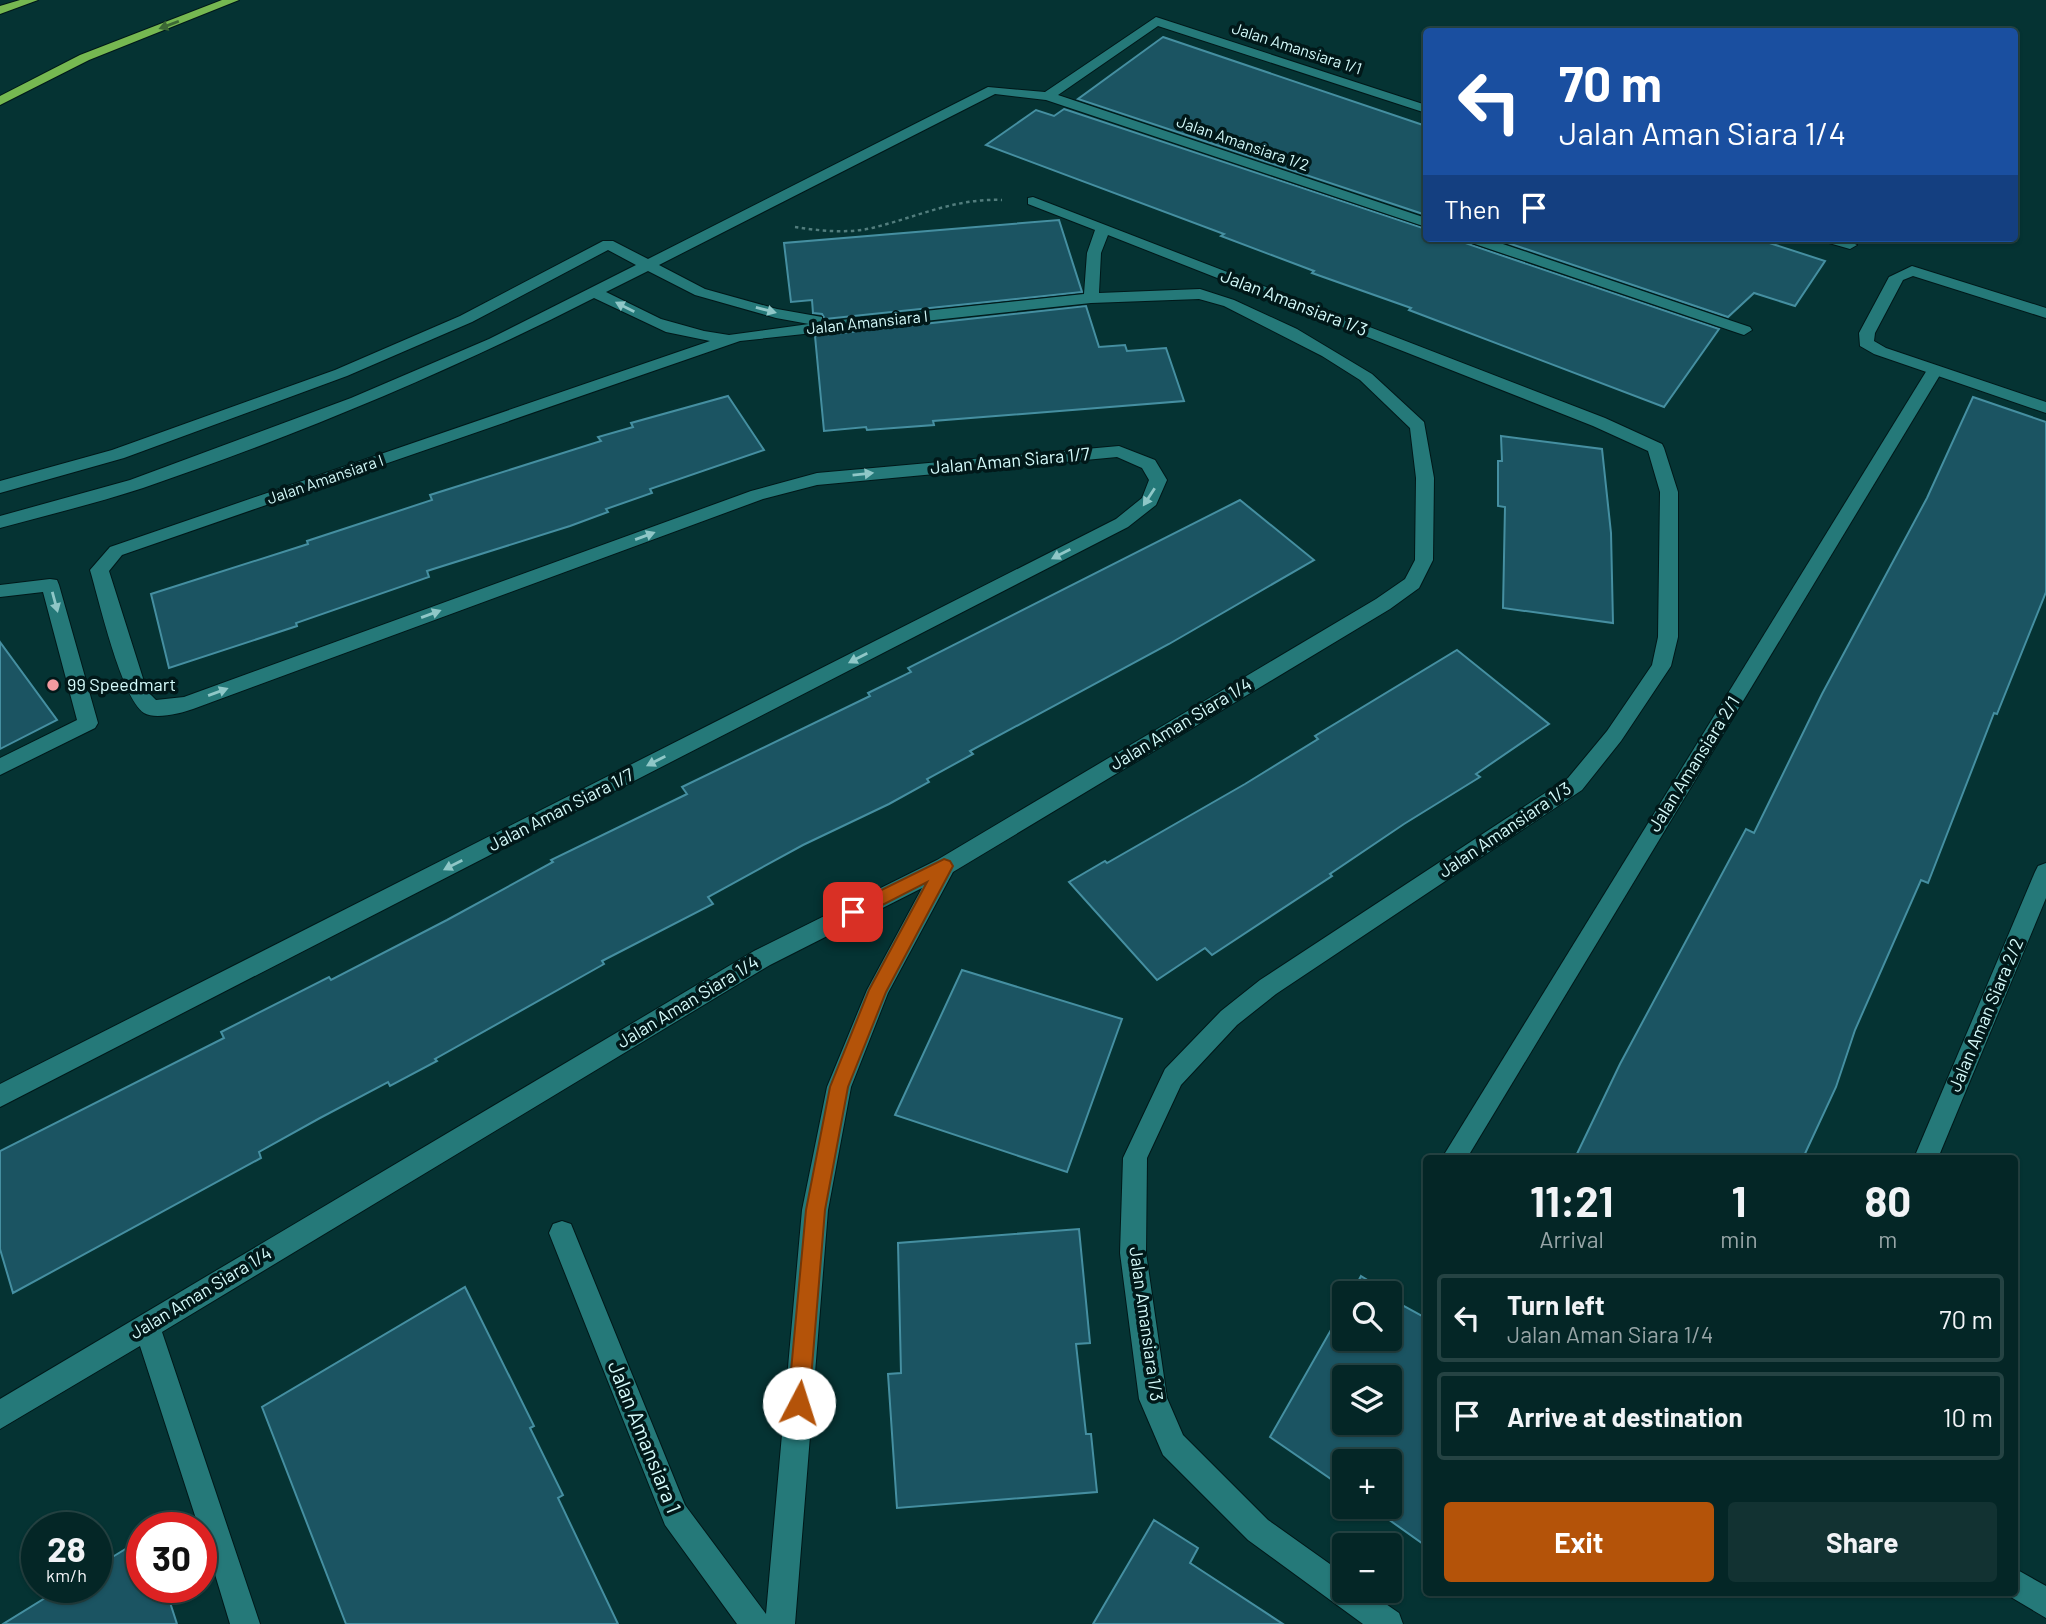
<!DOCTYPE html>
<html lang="en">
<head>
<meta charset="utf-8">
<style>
	:root { --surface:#042626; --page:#123232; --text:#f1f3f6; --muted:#97a5a7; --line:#254343; --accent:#b45309 }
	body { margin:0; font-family:Barlow,sans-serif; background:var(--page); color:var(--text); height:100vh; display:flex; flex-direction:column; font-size:26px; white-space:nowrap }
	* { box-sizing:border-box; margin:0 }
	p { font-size:23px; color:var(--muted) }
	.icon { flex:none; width:38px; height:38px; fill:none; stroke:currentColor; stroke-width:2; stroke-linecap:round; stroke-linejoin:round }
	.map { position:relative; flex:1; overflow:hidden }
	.side { position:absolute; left:1423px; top:1155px; width:595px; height:441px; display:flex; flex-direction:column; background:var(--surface); border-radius:7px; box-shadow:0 2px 5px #0004,0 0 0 2px var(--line) }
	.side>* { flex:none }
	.guide { position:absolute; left:1423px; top:28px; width:595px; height:214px; border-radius:7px; box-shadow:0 2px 5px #0004,0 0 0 2px var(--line); background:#1a4fa0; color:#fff; overflow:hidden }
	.buttons { position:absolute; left:1332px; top:1281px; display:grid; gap:14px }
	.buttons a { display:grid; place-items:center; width:70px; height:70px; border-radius:7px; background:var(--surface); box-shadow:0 2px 5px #0004,0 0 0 2px var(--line); font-size:35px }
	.speed { position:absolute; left:21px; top:1512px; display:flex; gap:14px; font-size:35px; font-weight:700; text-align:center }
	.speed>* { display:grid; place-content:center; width:91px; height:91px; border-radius:50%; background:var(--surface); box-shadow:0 2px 5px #0004,0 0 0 2px var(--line); line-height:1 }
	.speed small { font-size:18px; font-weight:400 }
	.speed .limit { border:10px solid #d22; background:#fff; color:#111 }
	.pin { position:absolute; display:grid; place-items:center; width:60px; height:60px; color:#fff; margin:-30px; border-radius:14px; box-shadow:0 4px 10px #0006 }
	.me { position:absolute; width:77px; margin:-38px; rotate:5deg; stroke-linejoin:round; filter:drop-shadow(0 0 5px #0008) }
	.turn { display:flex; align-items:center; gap:24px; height:147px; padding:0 21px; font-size:32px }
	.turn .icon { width:91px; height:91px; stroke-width:2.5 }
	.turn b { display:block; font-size:49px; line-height:60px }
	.then { display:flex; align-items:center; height:66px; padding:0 21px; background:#0003; gap:14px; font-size:26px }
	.eta { display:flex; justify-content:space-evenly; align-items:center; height:119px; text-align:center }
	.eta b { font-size:42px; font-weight:700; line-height:49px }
	.cta { display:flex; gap:14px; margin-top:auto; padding:14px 21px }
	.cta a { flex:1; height:80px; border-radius:7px; background:var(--accent); color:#fff; font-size:28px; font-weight:700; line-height:80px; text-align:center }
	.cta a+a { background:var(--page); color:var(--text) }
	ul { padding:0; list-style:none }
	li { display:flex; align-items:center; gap:21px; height:88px; margin:0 14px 10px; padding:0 7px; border:4px solid var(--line); border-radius:7px }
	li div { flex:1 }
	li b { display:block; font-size:26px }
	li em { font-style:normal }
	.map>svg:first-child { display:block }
	.building { fill:#1b5462; stroke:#458fa1; stroke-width:2; fill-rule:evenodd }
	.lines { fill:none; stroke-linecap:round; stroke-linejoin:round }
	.lane-casing { stroke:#011819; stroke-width:2 }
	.street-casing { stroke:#011819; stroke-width:2 }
	.highway-casing { stroke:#011819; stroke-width:2 }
	.path { stroke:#527d7d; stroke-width:2.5; stroke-dasharray:3.5 3.5; stroke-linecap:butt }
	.lane { fill:#257979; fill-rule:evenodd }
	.street { fill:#257979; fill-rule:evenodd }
	.highway { fill:#76b851; fill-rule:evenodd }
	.oneway { fill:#3c6835 }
	.oneway2 { fill:#8fc7c7 }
	.route { fill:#b45309; stroke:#753606; stroke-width:2 }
	.poi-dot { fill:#f49aa0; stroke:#011819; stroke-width:2.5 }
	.labels { text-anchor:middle; stroke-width:7; stroke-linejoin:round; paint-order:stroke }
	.far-street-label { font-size:16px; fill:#d5fbfb; stroke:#011819 }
	.street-label { font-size:18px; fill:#d5fbfb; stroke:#011819 }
	.poi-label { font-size:18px; fill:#d5fbfb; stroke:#011819; text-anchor:start }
	.near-street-label { font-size:21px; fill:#d5fbfb; stroke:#011819 }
</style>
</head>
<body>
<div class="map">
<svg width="2046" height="1624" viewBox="0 0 2046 1624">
	<rect width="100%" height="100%" fill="#053333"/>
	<g class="building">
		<path d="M1163 37 1426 126V215L1078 99Z"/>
		<path d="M1064 109 1426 229V238H1461L1465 243 1719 329 1664 407 1409 310 1411 308 1312 273 1314 271 1221 236 1224 234 986 145 1036 110 1054 116Z"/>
		<path d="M1059 220 1082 292 825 319 822 314 813 313 812 300 791 302 784 243Z"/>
		<path d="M1493 238H1754L1825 261 1795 306 1754 293 1728 317Z"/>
		<path d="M1086 306 1099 347 1125 345 1127 351 1166 348 1184 401 933 421 934 425 867 430 866 427 824 431 815 336Z"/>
		<path d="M728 396 764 450 650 489 652 493 606 509 608 512 570 526 427 571 429 577 296 623 297 626 169 668 151 594 308 544 307 541 432 500 430 495 601 441 598 437 633 427 631 423Z"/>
		<path d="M1973 397 2046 422V592L1997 714 1994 713 1928 883 1921 880 1855 1030 1836 1087 1803 1158H1575L1620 1064 1746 829 1754 833 1822 694 1927 498Z"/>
		<path d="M1501 436 1602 449 1611 533 1613 623 1503 608 1505 507 1498 506V461H1502Z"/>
		<path d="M1240 500 1314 560 1169 644 970 751 973 754 927 779 929 782 889 804 803 845 708 897 713 904 602 961 604 964 435 1059 437 1061 390 1086 388 1082 320 1118 259 1152 261 1158 13 1293 0 1249V1151L224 1038 221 1032 329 977 331 980 447 920 553 862 551 860 687 794 682 787 870 696 868 693 911 672 908 668Z"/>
		<path d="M0 642 57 720 0 749Z"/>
		<path d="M1457 650 1549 724 1476 774 1480 777 1404 824 1330 874 1332 876 1212 955 1205 948 1157 980 1069 882 1105 861 1107 863 1245 784 1318 739 1315 736Z"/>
		<path d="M962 970 1122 1019 1067 1172 895 1115Z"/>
		<path d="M1079 1229 1090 1343 1076 1344 1086 1434H1091L1097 1492 897 1508 888 1374 901 1373 898 1243Z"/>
		<path d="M1361 1276 1402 1301 1400 1304 1426 1318V1546L1371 1507H1390V1461H1344V1488L1270 1437 1344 1307V1339H1390V1293H1352ZM1344 1377H1390V1423H1344Z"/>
		<path d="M465 1287 534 1426 530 1428 563 1495 558 1498 618 1624H346L262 1407Z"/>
		<path d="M1154 1520 1198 1548 1190 1563 1283 1624H1093Z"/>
		<path d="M142 1539V1587H165L177 1624H3L63 1587H96V1567Z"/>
	</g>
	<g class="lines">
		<g class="lane-casing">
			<g id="lane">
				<path d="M1912 266 2046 308V318L1913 276 1903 280 1875 333 1874 341 1886 348 2046 402V413L1874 354 1860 346 1859 333 1889 277Z"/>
				<path d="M50 579 57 580 59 585 98 723 95 728 0 775V758L77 720 43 592 0 597V585Z"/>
			</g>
		</g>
		<g class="street-casing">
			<g id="street">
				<path d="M1156 17 1426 105V113L1158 26 1058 95 1426 218V227L1046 100 995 94 659 265 705 289 777 309 822 317V322L1084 294 1087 253 1095 230 1028 204V198L1033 197 1605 418 1662 444 1664 448 1678 492V637L1671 666 1621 741 1582 790 1276 994 1237 1025 1181 1085 1147 1158 1146 1253 1167 1398 1183 1435 1268 1520 1344 1574V1591H1367L1399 1613 1403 1624H1363L1248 1540 1163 1455 1139 1399 1120 1253 1123 1158 1165 1069 1221 1011 1260 980 1568 778 1607 731 1652 665 1658 637 1660 492 1648 451 1593 426 1108 235 1101 253 1099 293 1200 289 1234 300 1297 329 1372 374 1424 422 1434 478 1433 560 1419 588 1390 609 953 872 888 993 851 1087 828 1210 795 1624H737L665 1525 549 1233 553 1224 562 1221 571 1224 685 1505 766 1614 802 1210 827 1087 867 990 922 888 770 965 162 1332 260 1624H230L201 1528H199L140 1346 0 1429V1399L754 951 937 860 1376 599 1405 579 1415 560 1416 478 1410 428 1360 380 1322 356 1224 306 1199 299 1091 303 740 341 122 555 109 571 147 691 156 700 184 697 751 491 817 473 1119 446 1155 460 1167 480 1156 505 1128 527 0 1107V1084L1116 519 1142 498 1149 480 1142 468 1117 457 817 485 763 499 193 709C182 713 155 720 144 713 121 697 99 600 90 570L110 547 710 341 666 332 594 298C449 372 298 435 143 488 97 503 48 515 0 528V516L130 480 351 398 489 339 636 265 608 250 472 322 347 376 124 458 0 493V481L112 450 335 370 460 316 603 241H613L648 259 988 87 1045 92ZM648 271 695 295 776 318 809 324 729 335 704 331 661 319 606 292Z"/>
				<path d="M1464 238H1485L1750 327 1752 330 1744 335 1738 333 1466 241Z"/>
				<path d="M1820 238H1842L1857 245 1850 249 1822 241Z"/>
				<path d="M1935 365 1943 370 1467 1158H1442L1927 370Z"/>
				<path d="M2046 863V898L1938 1158H1914L2035 872 2038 866Z"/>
				<path d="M2014 1568 2046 1586V1618L2004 1593 2014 1592Z"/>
			</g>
		</g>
		<g class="highway-casing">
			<g id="highway">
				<path d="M20 0H38L0 14V6Z"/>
				<path d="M222 0H239L89 60 0 105V96L80 55Z"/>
			</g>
		</g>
		<path class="path" d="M795 227C820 231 851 234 876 227 919 216 957 198 1002 200"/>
		<use href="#lane" class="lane"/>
		<use href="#street" class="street"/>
		<use href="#highway" class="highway"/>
	</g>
	<defs><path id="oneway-solid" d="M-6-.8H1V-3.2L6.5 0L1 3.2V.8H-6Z" transform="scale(1.75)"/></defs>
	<use class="oneway" href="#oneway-solid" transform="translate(169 25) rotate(159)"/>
	<g class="oneway2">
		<use href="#oneway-solid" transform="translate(625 307) rotate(-153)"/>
		<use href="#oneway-solid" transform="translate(766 310) rotate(15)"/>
		<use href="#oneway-solid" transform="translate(863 474) rotate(-6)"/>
		<use href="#oneway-solid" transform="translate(1149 497) rotate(123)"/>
		<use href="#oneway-solid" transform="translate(645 536) rotate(-20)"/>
		<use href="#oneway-solid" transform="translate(1061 554) rotate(153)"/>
		<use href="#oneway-solid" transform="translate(55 602) rotate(75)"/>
		<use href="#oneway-solid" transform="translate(431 614) rotate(-20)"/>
		<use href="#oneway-solid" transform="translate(858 658) rotate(153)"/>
		<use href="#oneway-solid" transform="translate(218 692) rotate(-20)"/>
		<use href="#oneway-solid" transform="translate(656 761) rotate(153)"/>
		<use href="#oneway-solid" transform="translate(453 865) rotate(153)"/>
	</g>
	<path class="route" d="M944 859 950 861 953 866 886 992 848 1087 825 1210 809 1403 806 1411 799 1414 791 1411 788 1403 806 1210 830 1087 869 990 927 882 859 917H847L845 912 847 907Z"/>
	<circle class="poi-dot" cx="53" cy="685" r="7"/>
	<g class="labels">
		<g class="far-street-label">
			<text transform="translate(1297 48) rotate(18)" y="6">Jalan Amansiara 1/1</text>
			<text transform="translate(1243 143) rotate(19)" y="6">Jalan Amansiara 1/2</text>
			<text transform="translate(867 322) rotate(-6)" y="6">Jalan Amansiara I</text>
			<text transform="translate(325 479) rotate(-19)" y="6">Jalan Amansiara I</text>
		</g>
		<g class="street-label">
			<text transform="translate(1294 303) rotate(21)" y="6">Jalan Amansiara 1/3</text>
			<text transform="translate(1010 461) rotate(-5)" y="6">Jalan Aman Siara 1/7</text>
			<text transform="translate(1181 724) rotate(-31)" y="6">Jalan Aman Siara 1/4</text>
			<text transform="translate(1694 764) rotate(-58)" y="6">Jalan Amansiara 2/1</text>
			<text transform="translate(561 810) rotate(-27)" y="6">Jalan Aman Siara 1/7</text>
			<text transform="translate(1505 830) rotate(-34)" y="6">Jalan Amansiara 1/3</text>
			<text transform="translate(688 1002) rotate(-31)" y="6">Jalan Aman Siara 1/4</text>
			<text transform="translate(1986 1015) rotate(-67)" y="6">Jalan Aman Siara 2/2</text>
			<text transform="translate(201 1293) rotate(-31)" y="6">Jalan Aman Siara 1/4</text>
			<text transform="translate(1146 1324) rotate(82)" y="6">Jalan Amansiara 1/3</text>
		</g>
		<g class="poi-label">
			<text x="67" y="691">99 Speedmart</text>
		</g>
		<g class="near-street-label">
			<text transform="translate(644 1437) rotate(68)" y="7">Jalan Amansiara 1</text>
		</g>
	</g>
</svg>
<div class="buttons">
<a><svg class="icon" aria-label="search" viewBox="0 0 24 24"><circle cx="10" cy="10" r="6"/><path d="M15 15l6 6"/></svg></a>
<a><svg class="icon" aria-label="layers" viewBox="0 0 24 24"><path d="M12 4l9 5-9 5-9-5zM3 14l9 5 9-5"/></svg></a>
<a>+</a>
<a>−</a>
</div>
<div class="speed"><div>28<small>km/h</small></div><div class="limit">30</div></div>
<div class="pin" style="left:853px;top:912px;background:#d93025"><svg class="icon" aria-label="arrive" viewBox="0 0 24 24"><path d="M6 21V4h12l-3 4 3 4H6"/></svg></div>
<svg class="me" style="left:799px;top:1403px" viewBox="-20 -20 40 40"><circle r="19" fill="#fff"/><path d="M0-13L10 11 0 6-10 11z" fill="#b45309"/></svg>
<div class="guide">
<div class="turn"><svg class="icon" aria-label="left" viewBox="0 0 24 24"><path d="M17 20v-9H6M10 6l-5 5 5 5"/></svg><div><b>70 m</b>Jalan Aman Siara 1/4</div></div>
<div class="then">Then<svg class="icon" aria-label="arrive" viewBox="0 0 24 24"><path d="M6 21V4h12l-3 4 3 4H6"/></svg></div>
</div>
<section class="side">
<div class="eta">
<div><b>11:21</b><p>Arrival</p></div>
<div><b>1</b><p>min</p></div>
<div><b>80</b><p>m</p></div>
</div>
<ul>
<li><svg class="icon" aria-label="left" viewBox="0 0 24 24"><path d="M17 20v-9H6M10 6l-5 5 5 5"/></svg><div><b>Turn left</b><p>Jalan Aman Siara 1/4</p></div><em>70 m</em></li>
<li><svg class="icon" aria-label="arrive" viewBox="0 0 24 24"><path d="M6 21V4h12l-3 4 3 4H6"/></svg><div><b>Arrive at destination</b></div><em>10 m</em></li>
</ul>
<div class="cta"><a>Exit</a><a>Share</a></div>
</section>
</div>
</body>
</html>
